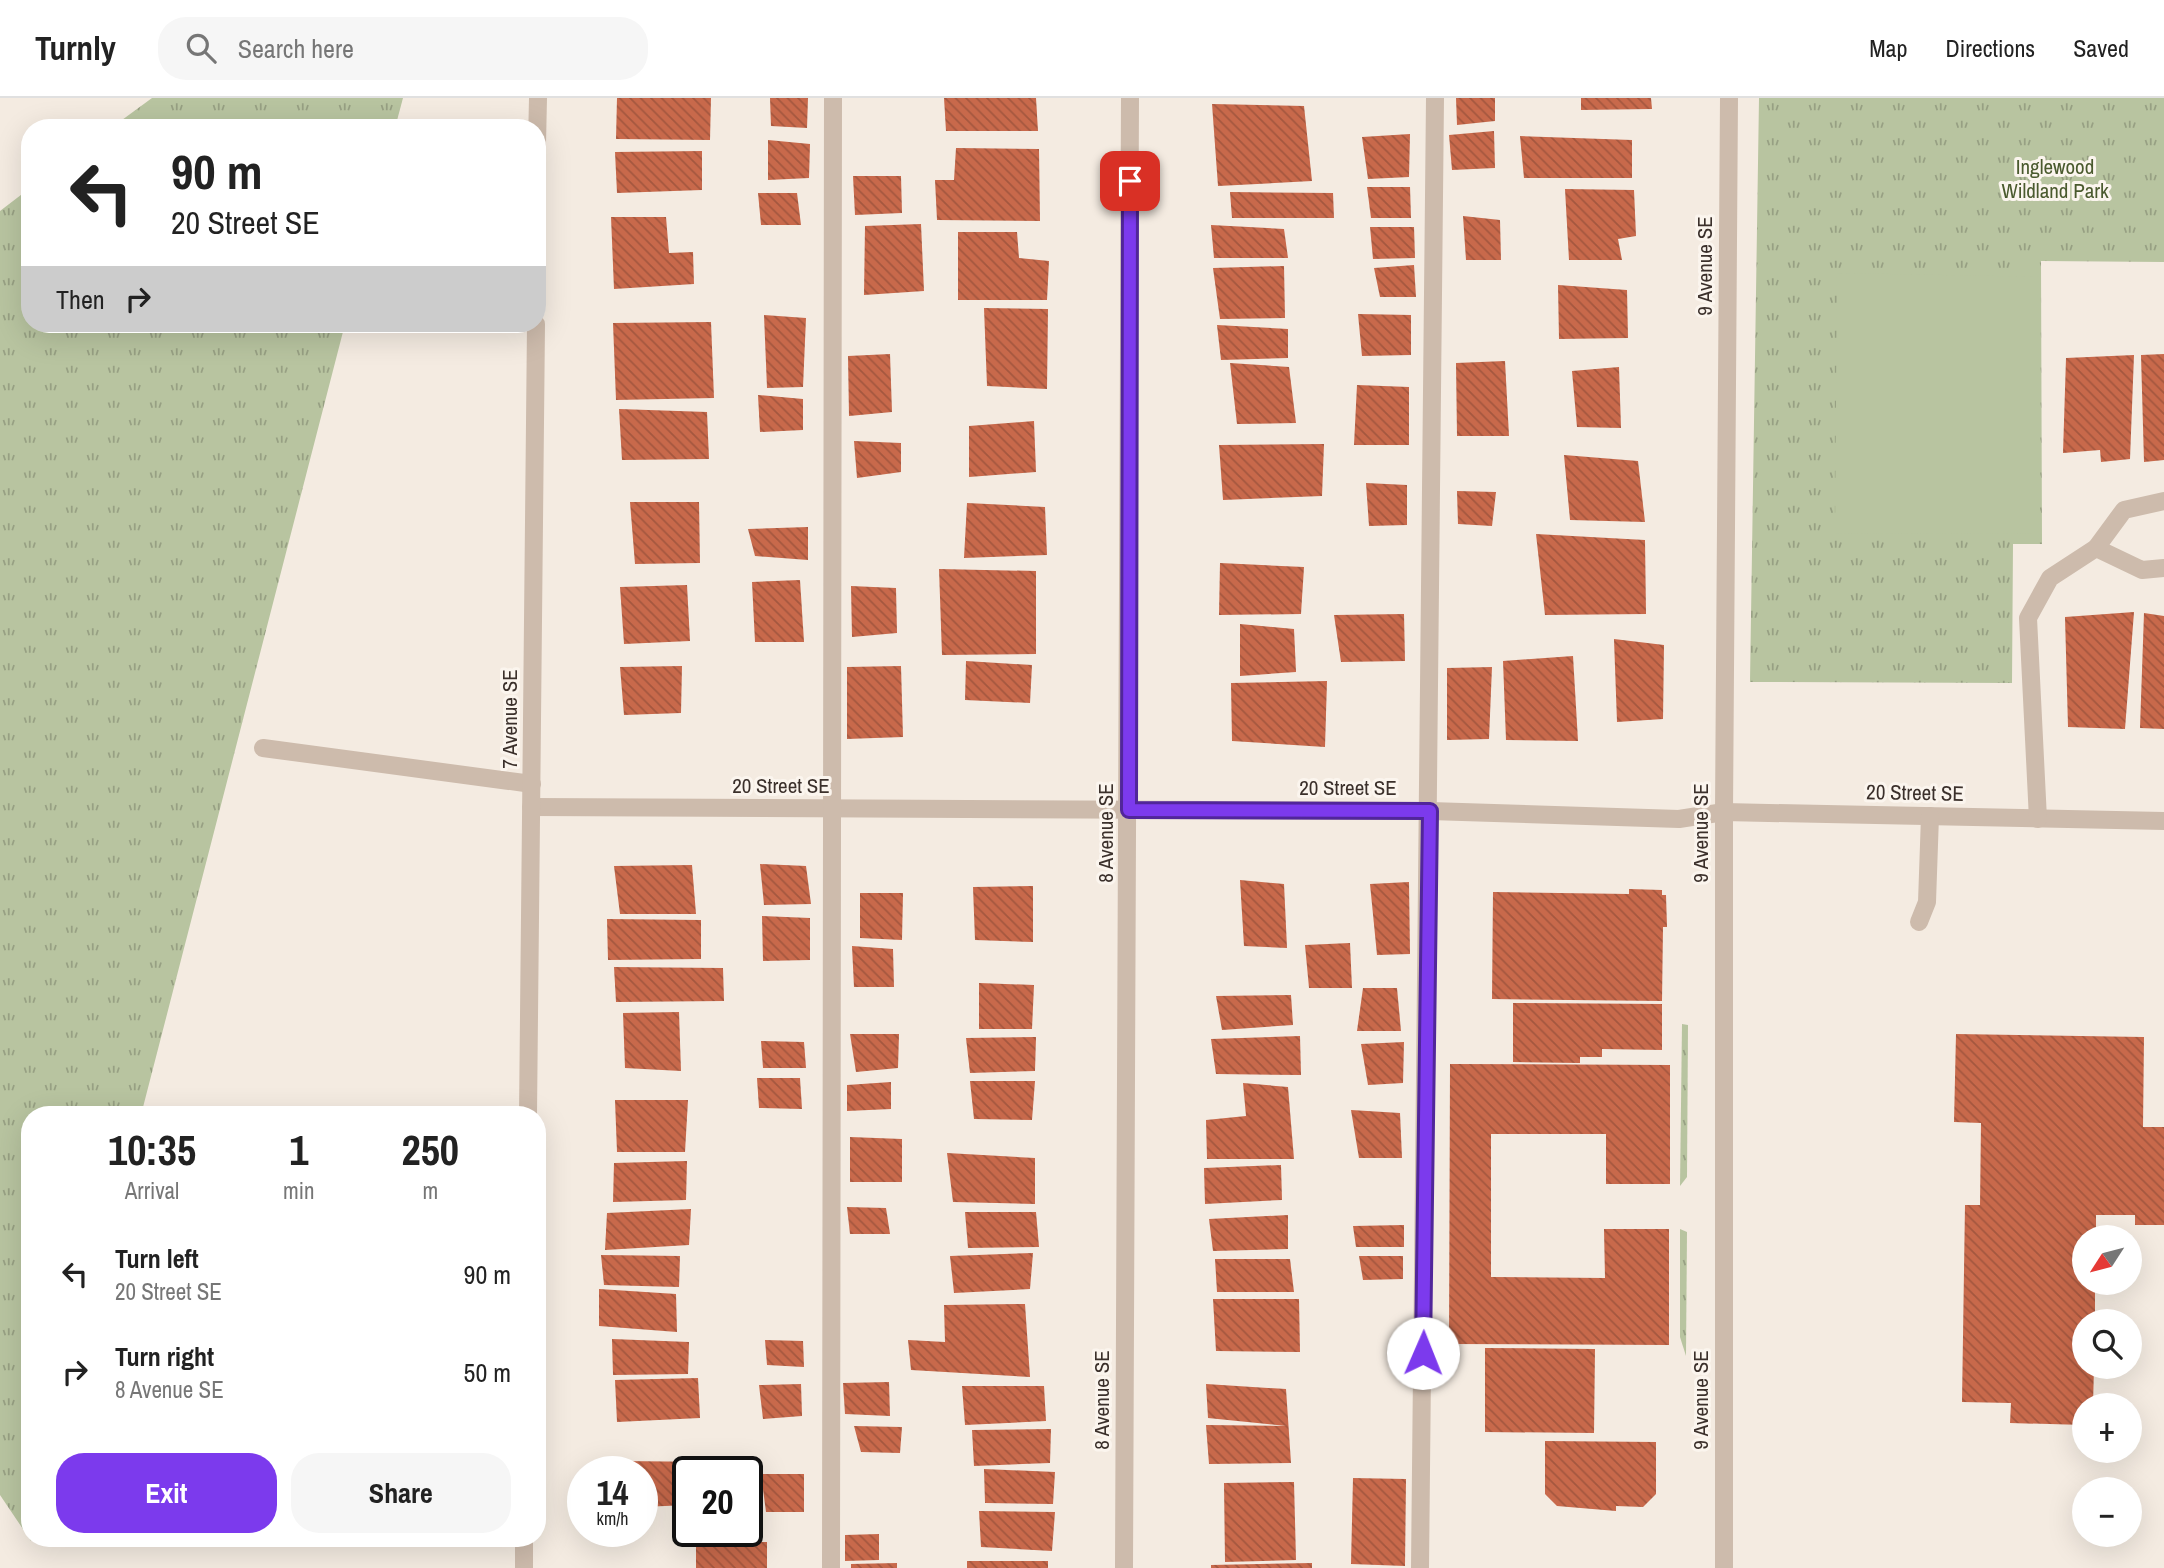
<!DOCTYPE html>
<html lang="en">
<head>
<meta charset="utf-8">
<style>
	:root { --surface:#fff; --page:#f6f6f6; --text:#222; --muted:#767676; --line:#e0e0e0; --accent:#7c3aed }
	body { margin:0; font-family:"Archivo Narrow",sans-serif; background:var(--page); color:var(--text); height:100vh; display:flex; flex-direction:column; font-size:26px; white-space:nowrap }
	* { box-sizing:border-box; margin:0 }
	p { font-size:23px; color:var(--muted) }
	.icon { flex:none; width:38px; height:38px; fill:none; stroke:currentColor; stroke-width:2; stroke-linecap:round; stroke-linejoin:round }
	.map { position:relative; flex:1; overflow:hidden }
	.details { position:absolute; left:21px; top:1008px; width:525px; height:441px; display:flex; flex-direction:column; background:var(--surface); border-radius:28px; box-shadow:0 7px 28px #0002 }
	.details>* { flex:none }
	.banner { position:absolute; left:21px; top:21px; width:525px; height:214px; border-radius:28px; box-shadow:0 7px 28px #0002; background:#fff; color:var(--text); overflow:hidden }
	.needle { width:46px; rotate:234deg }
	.fabs { position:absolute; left:2072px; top:1127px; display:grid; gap:14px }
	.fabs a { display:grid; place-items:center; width:70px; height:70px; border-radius:50%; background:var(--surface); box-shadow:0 7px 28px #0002; font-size:35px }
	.speed { position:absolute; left:567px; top:1358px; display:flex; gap:14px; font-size:35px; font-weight:700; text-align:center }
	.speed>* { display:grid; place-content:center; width:91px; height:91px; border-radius:50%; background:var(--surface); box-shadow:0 7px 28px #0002; line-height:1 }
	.speed small { font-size:18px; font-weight:400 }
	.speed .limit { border:4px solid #111; border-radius:10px; background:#fff; color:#111 }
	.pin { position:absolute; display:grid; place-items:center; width:60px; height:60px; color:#fff; margin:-30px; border-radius:14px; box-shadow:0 4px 10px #0006 }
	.me { position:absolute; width:77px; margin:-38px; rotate:1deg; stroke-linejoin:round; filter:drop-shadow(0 0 5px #0008) }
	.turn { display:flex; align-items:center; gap:24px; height:147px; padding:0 35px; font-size:32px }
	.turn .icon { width:91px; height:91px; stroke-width:2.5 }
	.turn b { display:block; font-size:49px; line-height:60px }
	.then { display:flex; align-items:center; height:66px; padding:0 35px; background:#0003; gap:14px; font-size:26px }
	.eta { display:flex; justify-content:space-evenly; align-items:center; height:119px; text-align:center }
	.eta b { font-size:42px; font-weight:800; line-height:49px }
	.action { display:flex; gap:14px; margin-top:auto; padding:14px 35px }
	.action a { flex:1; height:80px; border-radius:28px; background:var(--accent); color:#fff; font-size:28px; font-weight:800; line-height:80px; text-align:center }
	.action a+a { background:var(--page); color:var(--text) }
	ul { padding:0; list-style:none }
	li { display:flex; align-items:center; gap:21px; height:98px; padding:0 35px }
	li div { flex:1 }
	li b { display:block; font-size:26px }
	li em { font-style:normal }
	header { display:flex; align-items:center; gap:42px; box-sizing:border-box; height:98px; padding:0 35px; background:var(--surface); border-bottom:2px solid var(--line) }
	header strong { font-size:33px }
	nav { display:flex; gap:38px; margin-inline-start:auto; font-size:24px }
	.search { width:490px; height:63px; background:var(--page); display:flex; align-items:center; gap:18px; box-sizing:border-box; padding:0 24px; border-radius:28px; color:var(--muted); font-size:26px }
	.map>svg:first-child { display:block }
	.grass { fill:url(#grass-tufts) }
	.pitch { fill:#b8c4a0 }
	.building { fill:url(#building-back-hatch) }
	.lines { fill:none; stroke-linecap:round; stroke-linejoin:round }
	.minor { stroke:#cdbbac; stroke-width:18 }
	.route-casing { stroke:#51269a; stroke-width:18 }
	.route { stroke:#7c3aed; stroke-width:12 }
	.labels { text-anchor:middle; stroke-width:6; stroke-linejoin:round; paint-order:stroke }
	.park-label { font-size:21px; fill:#4a5a2e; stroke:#fbf5ee }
	.street-label { font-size:21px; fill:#3b302b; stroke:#fbf5ee }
</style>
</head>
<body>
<header>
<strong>Turnly</strong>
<div class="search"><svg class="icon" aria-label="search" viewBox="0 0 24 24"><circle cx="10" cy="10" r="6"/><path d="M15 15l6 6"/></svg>Search here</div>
<nav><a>Map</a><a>Directions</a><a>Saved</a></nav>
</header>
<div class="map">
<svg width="2164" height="1470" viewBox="0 0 2164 1470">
	<defs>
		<pattern id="grass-tufts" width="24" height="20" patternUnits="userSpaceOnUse" patternTransform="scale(1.75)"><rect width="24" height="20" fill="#b8c4a0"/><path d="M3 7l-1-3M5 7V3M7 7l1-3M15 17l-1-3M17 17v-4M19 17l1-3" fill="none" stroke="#97a083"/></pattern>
		<pattern id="building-back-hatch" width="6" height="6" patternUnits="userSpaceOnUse" patternTransform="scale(1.75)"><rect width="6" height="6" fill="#c8694b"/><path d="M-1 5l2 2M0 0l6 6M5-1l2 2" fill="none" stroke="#a4573f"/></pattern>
	</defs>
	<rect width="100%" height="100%" fill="#f4ebe1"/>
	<g class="grass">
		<path d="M152 0H403L395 30H111Z"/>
		<path d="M1759 0H2164V164L2041 163 2042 446H2013L2012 585 1750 584Z"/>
		<path d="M30 90V226H345L141 1017H30L31 1443 0 1397V113Z"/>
		<path d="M1682 926 1688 927 1687 1079 1680 1088Z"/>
		<path d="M1680 1131 1687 1134 1686 1258 1680 1239Z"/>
	</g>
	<path class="pitch" d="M1837 175 2041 179 2040 436 1835 435Z"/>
	<g class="building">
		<path d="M617 0H711L710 42 616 41Z"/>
		<path d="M770 0H808L807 30 771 28Z"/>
		<path d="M944 0H1036L1038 33H946Z"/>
		<path d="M1456 0H1495V23L1457 27Z"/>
		<path d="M1581 0H1651L1652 11 1581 12Z"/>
		<path d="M1212 6 1304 8 1312 83 1218 88Z"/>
		<path d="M1494 33 1495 70 1452 72 1449 37Z"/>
		<path d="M1410 36 1409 79 1368 81 1362 39Z"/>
		<path d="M1520 38 1632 42V80H1524Z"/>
		<path d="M768 42 810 46 809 80 768 82Z"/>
		<path d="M956 50 1039 51 1040 123 937 122 935 82H954Z"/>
		<path d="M702 53V92L617 95 615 54Z"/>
		<path d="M853 78H901L902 115 855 117Z"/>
		<path d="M1367 89H1410L1411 120H1371Z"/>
		<path d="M1565 91 1634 92 1636 138 1618 141 1622 162H1569Z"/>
		<path d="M1230 94 1333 95 1334 120H1232Z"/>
		<path d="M758 95H797L801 127H761Z"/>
		<path d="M1463 118 1500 122 1501 162H1466Z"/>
		<path d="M611 119H666L669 155 693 154 694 186 614 191Z"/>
		<path d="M921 126 924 193 864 197 865 128Z"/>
		<path d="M1211 127 1284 131 1288 160H1214Z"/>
		<path d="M1370 129H1414L1415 160 1373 161Z"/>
		<path d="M958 134H1017L1019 160 1049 163 1047 202H958Z"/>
		<path d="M1414 167 1416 199H1380L1374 170Z"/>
		<path d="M1284 168 1285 220 1220 221 1213 170Z"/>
		<path d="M1558 187 1627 192 1628 240 1559 241Z"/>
		<path d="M984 210 1048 211 1047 291 987 288Z"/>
		<path d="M1358 216 1411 217V257L1362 258Z"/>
		<path d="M764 217 806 220 803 289 767 290Z"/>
		<path d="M711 224 714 300 616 302 613 225Z"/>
		<path d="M1217 227 1288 231V260L1221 262Z"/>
		<path d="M890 256 892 314 849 318 848 258Z"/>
		<path d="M2164 256V362L2144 364 2141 257Z"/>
		<path d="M2134 257 2130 361 2101 364 2100 352 2063 355 2066 260Z"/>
		<path d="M1505 263 1509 338H1457L1456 265Z"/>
		<path d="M1230 265 1289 269 1296 325 1237 326Z"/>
		<path d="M1619 269 1621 330 1577 329 1572 273Z"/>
		<path d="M1357 287 1409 289V347H1354Z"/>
		<path d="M758 297 803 301V332L760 334Z"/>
		<path d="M619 311 707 314 709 361 622 362Z"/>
		<path d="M1034 323 1036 374 969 379V328Z"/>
		<path d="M854 343 901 345V374L857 380Z"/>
		<path d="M1324 346 1322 398 1223 402 1219 347Z"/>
		<path d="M1564 357 1638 363 1645 424 1570 422Z"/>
		<path d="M1366 385 1407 387V427L1369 428Z"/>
		<path d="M1457 393 1496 394 1492 428 1458 426Z"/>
		<path d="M630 404H699L700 465 635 466Z"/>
		<path d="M967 405 1045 409 1047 457 964 460Z"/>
		<path d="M808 429V462L755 458 748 431Z"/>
		<path d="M1536 436 1645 442 1646 516 1545 517Z"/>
		<path d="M1220 465 1304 469 1301 516 1219 517Z"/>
		<path d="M939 471 1036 473V556L942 557Z"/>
		<path d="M800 482 804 544H755L752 484Z"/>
		<path d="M687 487 690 543 624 546 620 489Z"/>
		<path d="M851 488 896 490 897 535 852 539Z"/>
		<path d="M2134 514 2125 631 2068 629 2065 519Z"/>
		<path d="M2144 515 2164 518V631L2140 630Z"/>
		<path d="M1404 516 1405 563 1341 564 1334 517Z"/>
		<path d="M1240 526 1294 531 1296 574 1240 578Z"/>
		<path d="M1614 541 1664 547 1663 621 1617 624Z"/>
		<path d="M1573 558 1578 643 1506 642 1503 563Z"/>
		<path d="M966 563 1032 567 1030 605 965 602Z"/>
		<path d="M682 568 681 615 624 617 620 569Z"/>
		<path d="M901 568 903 639 847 641V569Z"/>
		<path d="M1492 569 1489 641 1447 642V570Z"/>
		<path d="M1327 583 1325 649 1232 643 1231 585Z"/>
		<path d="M760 766 806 768 811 806 764 807Z"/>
		<path d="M692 767 696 816H620L614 768Z"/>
		<path d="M1240 782 1284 786 1287 850 1244 848Z"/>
		<path d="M1409 784 1410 856 1377 857 1370 786Z"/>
		<path d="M1033 788V844L975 842 973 789Z"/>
		<path d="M1629 791 1662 792V797H1666L1667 829H1663L1662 903 1492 901 1493 794 1629 796Z"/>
		<path d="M860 795H903L902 842 860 840Z"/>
		<path d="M762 818 810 820V862L763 863Z"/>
		<path d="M607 821 701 822V861L608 862Z"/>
		<path d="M1350 845 1352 890H1309L1305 847Z"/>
		<path d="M852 848 893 851 894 889H854Z"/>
		<path d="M614 869 723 870 724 903 616 904Z"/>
		<path d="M979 885 1034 887 1032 931H979Z"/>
		<path d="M1363 890H1397L1401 933H1357Z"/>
		<path d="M1291 897 1293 927 1222 932 1216 898Z"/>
		<path d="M1513 905 1662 906V952L1602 951V959H1580V965L1513 964Z"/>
		<path d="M679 914 681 973 625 970 623 915Z"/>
		<path d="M850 936H899L898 970 856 974Z"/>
		<path d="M1956 936 2144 939 2143 1029H2164V1127H2135V1117H2096V1139H2084V1185H2095V1223H2084V1269H2094L2093 1307H2084V1327L2010 1325 2011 1305 1962 1304 1965 1107H1980L1981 1025 1954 1024Z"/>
		<path d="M1300 938 1301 977 1216 976 1211 941Z"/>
		<path d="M1036 939 1035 973 970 975 966 940Z"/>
		<path d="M761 943 804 944 806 970H763Z"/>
		<path d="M1404 944 1403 985 1368 987 1361 946Z"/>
		<path d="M1450 966 1670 967V1086H1606V1036H1491V1179L1605 1180 1604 1131H1669V1247L1449 1246Z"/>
		<path d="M757 980H800L802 1011 759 1010Z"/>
		<path d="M970 983H1035L1032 1022 974 1021Z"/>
		<path d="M891 984V1011L847 1013V987Z"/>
		<path d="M1243 985 1288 989 1294 1061H1207L1206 1022 1246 1018Z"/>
		<path d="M615 1002H688L685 1054H617Z"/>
		<path d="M1351 1012 1400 1015 1402 1060H1359Z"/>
		<path d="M850 1039 902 1041V1084H850Z"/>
		<path d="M947 1055 1035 1060V1106L953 1104Z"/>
		<path d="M687 1063 686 1102 613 1104 614 1065Z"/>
		<path d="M1281 1067 1282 1102 1205 1106 1204 1070Z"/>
		<path d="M847 1109 886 1110 890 1136H850Z"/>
		<path d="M691 1111 689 1147 605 1152 607 1115Z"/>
		<path d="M965 1114H1036L1039 1149 968 1150Z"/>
		<path d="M1288 1117V1151L1213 1153 1209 1121Z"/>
		<path d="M1404 1127V1149H1356L1353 1128Z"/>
		<path d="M1033 1155 1030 1191 954 1195 950 1158Z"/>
		<path d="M601 1157 680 1158 679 1189 604 1187Z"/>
		<path d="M1359 1158H1403V1181L1363 1182Z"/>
		<path d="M1215 1161H1290L1294 1194H1217Z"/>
		<path d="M599 1191 676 1196 677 1234 599 1228Z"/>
		<path d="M1213 1201H1299L1300 1254 1216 1253Z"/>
		<path d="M1025 1206 1030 1279 911 1272 908 1242 945 1244 944 1207Z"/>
		<path d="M612 1241 689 1244 688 1276 613 1277Z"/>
		<path d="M765 1242 803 1243 804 1269 767 1267Z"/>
		<path d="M1485 1250 1595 1251 1594 1335 1485 1334Z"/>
		<path d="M698 1280 700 1320 617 1324 615 1282Z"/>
		<path d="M889 1284 890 1318 845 1316 843 1285Z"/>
		<path d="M801 1286 802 1318 763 1321 759 1287Z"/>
		<path d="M1206 1286 1286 1291 1291 1365 1209 1366 1206 1327 1286 1328 1208 1320Z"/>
		<path d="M962 1288H1044L1046 1323 965 1327Z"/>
		<path d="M854 1328 902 1329 900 1355 861 1354Z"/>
		<path d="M1051 1331 1050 1365 974 1368 972 1332Z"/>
		<path d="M1545 1343 1656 1344V1396L1643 1409 1616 1408V1413L1557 1408 1545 1396Z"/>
		<path d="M620 1363 717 1364V1374H688V1407L642 1409V1374H621Z"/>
		<path d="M984 1371 1055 1374 1053 1406 985 1405Z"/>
		<path d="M761 1376H804V1414H766Z"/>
		<path d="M1353 1380 1406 1381 1405 1468 1351 1466Z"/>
		<path d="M1294 1384 1296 1462 1225 1464 1224 1385Z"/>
		<path d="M979 1413 1055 1414 1052 1453 981 1449Z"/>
		<path d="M879 1436V1462L845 1463V1437Z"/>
		<path d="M696 1443 767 1444V1470H696Z"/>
		<rect x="967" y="1463" width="81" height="7"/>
		<path d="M897 1465V1470H851V1466Z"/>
		<path d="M1312 1465V1470H1211V1467Z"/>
	</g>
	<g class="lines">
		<g class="minor">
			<path d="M537 46 538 0"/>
			<path d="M2096 450 2142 472 2164 470"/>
			<path d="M263 650 532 686"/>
			<path d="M531 709 1430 713 1679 721 1724 714 2164 723"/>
			<path d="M2038 721 2028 520 2050 480 2096 450 2124 412 2164 403"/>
			<path d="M1919 824 1927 804 1930 718"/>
			<path d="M528 1017 536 226"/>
			<path d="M524 1470V1440"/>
			<path d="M831 1470 833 0"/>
			<path d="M1124 1470 1130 0"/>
			<path d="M1420 1470 1435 0"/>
			<path d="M1724 1470V714L1729 0"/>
		</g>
	</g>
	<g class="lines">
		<g class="route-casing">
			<path id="route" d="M1130 83 1129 712 1430 713 1423 1255"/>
		</g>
		<use href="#route" class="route"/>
	</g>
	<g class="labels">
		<g class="park-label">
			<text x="2055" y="76">Inglewood<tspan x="2055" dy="24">Wildland Park</tspan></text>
		</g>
		<g class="street-label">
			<text transform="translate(1705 168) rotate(-90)" y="7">9 Avenue SE</text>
			<text transform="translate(510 621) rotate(-90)" y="7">7 Avenue SE</text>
			<text x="781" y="695">20 Street SE</text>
			<text x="1348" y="697">20 Street SE</text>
			<text transform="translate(1915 695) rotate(1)" y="7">20 Street SE</text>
			<text transform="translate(1106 735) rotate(-90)" y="7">8 Avenue SE</text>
			<text transform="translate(1701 735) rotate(-90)" y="7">9 Avenue SE</text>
			<text transform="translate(1102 1302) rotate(-90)" y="7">8 Avenue SE</text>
			<text transform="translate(1701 1302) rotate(-90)" y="7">9 Avenue SE</text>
		</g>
	</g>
</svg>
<div class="fabs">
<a><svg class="needle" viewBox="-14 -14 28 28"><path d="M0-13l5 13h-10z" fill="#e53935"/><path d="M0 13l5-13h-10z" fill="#767676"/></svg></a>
<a><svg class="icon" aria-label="search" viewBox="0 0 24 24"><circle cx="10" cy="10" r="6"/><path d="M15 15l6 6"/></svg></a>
<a>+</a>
<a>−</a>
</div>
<div class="speed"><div>14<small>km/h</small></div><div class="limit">20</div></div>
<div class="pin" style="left:1130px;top:83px;background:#d93025"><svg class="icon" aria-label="arrive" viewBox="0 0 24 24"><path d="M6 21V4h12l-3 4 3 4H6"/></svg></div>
<svg class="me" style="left:1423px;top:1255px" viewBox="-20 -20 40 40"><circle r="19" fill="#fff"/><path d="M0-13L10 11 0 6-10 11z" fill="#7c3aed"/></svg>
<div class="banner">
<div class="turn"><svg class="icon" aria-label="left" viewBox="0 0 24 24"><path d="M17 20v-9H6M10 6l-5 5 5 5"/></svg><div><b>90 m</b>20 Street SE</div></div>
<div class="then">Then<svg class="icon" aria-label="right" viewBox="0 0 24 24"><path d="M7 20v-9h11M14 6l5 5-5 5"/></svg></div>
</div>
<section class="details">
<div class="eta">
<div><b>10:35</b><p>Arrival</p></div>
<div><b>1</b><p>min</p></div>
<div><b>250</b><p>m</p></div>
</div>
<ul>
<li><svg class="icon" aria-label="left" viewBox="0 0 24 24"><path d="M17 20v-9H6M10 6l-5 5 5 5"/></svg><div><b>Turn left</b><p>20 Street SE</p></div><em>90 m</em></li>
<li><svg class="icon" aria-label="right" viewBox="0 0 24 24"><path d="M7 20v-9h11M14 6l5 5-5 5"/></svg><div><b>Turn right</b><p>8 Avenue SE</p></div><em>50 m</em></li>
</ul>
<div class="action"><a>Exit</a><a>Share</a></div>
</section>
</div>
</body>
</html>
